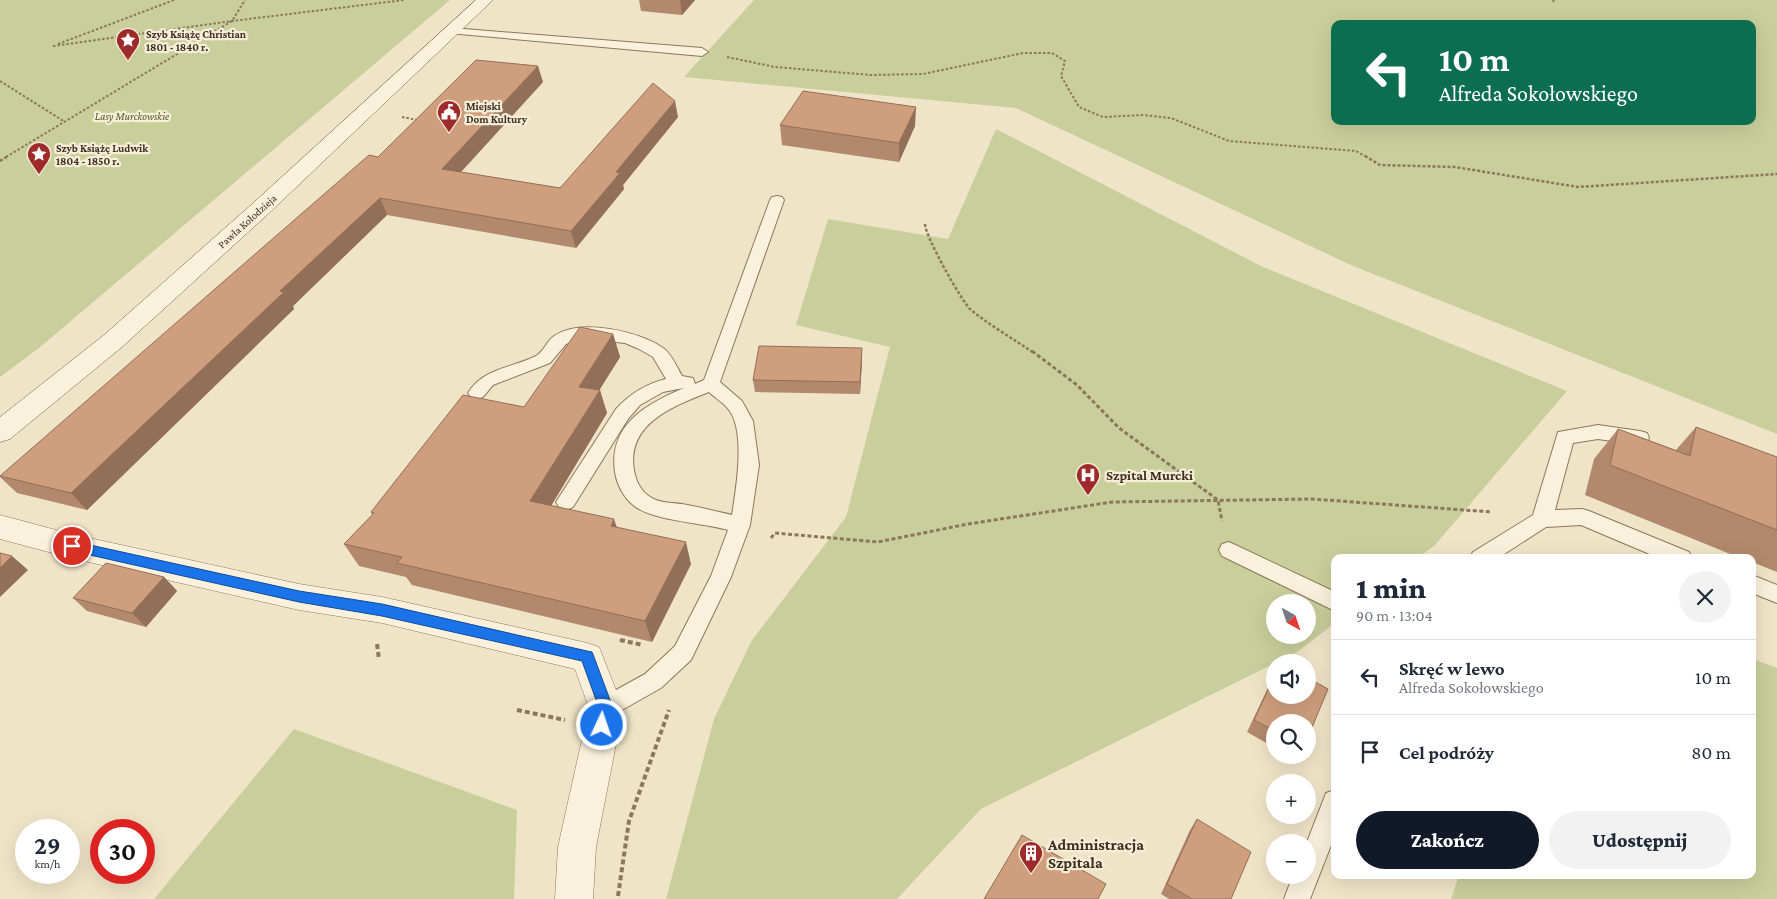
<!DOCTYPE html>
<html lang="pl">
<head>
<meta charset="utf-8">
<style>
	:root { --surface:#fff; --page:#f2f2f3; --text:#1f2937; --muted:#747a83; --line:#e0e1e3; --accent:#111827 }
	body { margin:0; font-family:"Crimson Pro",serif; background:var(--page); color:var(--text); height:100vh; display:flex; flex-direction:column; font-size:19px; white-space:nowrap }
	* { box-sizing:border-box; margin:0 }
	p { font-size:16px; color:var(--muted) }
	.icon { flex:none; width:28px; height:28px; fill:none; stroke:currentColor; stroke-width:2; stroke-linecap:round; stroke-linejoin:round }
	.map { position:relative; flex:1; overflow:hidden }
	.side { position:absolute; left:1331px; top:554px; width:425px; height:325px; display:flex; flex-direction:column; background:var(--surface); border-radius:10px; box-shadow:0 5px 20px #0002 }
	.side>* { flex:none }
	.banner { position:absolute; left:1331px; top:20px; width:425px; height:105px; border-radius:10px; box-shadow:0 5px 20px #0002; background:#0b6e4f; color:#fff; overflow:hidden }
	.needle { width:32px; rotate:140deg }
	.buttons { position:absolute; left:1266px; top:594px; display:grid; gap:10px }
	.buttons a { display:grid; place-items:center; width:50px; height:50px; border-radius:50%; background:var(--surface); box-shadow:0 5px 20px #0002; font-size:25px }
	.speed { position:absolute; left:15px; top:819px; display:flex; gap:10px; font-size:25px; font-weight:700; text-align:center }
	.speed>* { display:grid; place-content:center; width:65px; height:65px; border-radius:50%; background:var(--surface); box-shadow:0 5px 20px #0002; line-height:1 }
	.speed small { font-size:12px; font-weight:400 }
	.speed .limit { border:8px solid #d22; background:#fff; color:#111 }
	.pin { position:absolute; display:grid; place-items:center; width:42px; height:42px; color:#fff; margin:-21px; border:2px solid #fff; border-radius:50%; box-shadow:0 1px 5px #0007 }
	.me { position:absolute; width:55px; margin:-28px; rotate:3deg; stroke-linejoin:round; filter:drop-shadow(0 0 4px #0008) }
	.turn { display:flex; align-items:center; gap:18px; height:105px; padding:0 25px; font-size:22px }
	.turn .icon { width:65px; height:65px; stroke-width:2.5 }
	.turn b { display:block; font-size:35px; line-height:42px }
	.round { display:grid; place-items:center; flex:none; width:52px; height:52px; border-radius:26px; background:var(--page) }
	.headline { display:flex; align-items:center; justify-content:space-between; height:85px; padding:0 25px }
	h1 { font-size:30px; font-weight:800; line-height:38px }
	.primary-button { display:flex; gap:10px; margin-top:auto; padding:10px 25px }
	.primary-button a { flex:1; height:58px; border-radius:30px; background:var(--accent); color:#fff; font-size:20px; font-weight:800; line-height:58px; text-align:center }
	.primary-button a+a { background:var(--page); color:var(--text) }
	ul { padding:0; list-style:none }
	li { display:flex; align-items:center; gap:15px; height:75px; padding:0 25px; border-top:1px solid var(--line) }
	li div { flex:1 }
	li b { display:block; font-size:19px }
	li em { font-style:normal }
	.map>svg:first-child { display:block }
	.green { fill:#c9cf9b; fill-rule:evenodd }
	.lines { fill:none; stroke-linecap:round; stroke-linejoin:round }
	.lane-casing { stroke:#8d765c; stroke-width:2 }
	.street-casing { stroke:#8d765c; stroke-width:1 }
	.secondary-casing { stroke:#6f573f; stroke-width:1 }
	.path-far3 { stroke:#8d765c; stroke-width:2; stroke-dasharray:2.5 2; stroke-linecap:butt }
	.path-far2 { stroke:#8d765c; stroke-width:2.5; stroke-dasharray:3 2; stroke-linecap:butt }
	.path-far1 { stroke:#8d765c; stroke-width:3; stroke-dasharray:4 2.5; stroke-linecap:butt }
	.path { stroke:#8d765c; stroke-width:4; stroke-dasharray:5 3; stroke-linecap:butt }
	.lane { fill:#faf1dc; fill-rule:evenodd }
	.street { fill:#faf1dc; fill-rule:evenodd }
	.secondary { fill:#faf1dc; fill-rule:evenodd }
	.wall { fill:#b2896c }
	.shaded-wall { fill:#916f58 }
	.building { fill:#cf9f7d; stroke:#916f58 }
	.route { fill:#1a73e8; stroke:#114b97 }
	.labels { text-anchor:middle; stroke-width:4.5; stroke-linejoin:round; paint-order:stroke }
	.far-poi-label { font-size:11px; font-weight:bold; fill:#3d2e20; stroke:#f7eed8; text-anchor:start }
	.far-park-label { font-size:11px; font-style:italic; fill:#4d5a26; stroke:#f7eed8 }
	.far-street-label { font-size:11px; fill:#3d2e20; stroke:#f7eed8 }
	.poi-label { font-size:14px; font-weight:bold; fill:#3d2e20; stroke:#f7eed8; text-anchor:start }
	.near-poi-label { font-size:16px; font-weight:bold; fill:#3d2e20; stroke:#f7eed8; text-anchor:start }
</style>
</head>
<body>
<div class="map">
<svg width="1777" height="899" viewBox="0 0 1777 899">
	<rect width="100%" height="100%" fill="#f0e4c8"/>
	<g class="green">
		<path d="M0 0H450L39 348 0 377Z"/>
		<path d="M754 0H1777V434L1353 266 1016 108 684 77ZM1335 24H1752V121H1335Z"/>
		<path d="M996 129 1261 266 1567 391 1435 545 1419 557 1335 558V623L1297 652 981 809 897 899H666L714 719 752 640 846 517 890 347 796 325 828 219 948 239ZM1275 602H1308V635H1275Z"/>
		<path d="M1753 659 1777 668V899H1451L1459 875H1752Z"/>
		<path d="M294 729 517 810 514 899H154Z"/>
	</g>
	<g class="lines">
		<g class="lane-casing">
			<g id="lane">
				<path d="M452 28 702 48 708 52 702 56 448 33 446 31 448 29Z"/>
				<path d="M777 196 782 197 784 200 720 382 742 401 753 421 759 465 750 525 731 577 691 660 661 688 606 719 598 716 594 708 598 700 645 674 675 646 711 576 728 530C704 523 659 521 639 509 626 502 617 486 615 472 608 425 646 404 684 388L663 392 640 405 628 419 573 507 566 510 559 507 556 502 616 409C630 394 645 384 666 379L653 357 639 349 625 343 581 338 566 344 550 363 493 385 483 397 477 399 471 397 468 393C483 368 512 368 536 356 544 351 547 341 554 336 580 318 639 331 663 348 671 353 677 367 682 376L693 378 695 384 704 380 770 200 772 197ZM709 392C715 398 724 403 729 410 746 432 736 489 732 515 715 511 699 507 682 504 674 503 664 503 656 500 643 495 636 483 634 470 626 424 673 406 709 392Z"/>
				<path d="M1598 425 1640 431 1647 433 1649 438 1647 443 1640 445 1598 439 1573 443 1555 510 1582 509 1589 511 1689 552 1692 558H1659L1581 525 1546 527 1498 558H1470L1473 552 1533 515 1558 432Z"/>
				<path d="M1229 542 1335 592V611L1222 556 1219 550 1222 544Z"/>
				<path d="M1752 575 1777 585V603L1752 593Z"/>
				<path d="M1335 790V835L1310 899H1284L1293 875H1308L1307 842 1326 793Z"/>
			</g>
		</g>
		<g class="street-casing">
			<path id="street" d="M0 515 71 534 299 584 382 597 587 643 599 647 623 708 596 847 593 899H555L558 847 589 708 575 669 382 623 299 610 71 558 0 539Z"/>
		</g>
		<g class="secondary-casing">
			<path id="secondary" d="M476 0H493L267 215 122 347 10 439 0 442V417L104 335 251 205Z"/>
		</g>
		<g class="path-far3">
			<path d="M1553 0 1554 2"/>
			<path d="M58 44 174 0"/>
			<path d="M53 46 232 21 404 0"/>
			<path d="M727 57 775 67 871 75 923 74 1023 53H1052L1065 61 1061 76 1079 107 1103 117 1142 115 1171 118 1229 141 1356 151 1367 157"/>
			<path d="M0 81 65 122"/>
			<path d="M402 117 418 120"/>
			<path d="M6 157 232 21 245 0"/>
		</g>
		<g class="path-far2">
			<path d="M1365 156 1380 165 1455 167 1578 187 1777 174"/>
			<path d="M0 161 8 156"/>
			<path d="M925 224C925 236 961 300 970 309 986 323 1015 340 1034 353"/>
		</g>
		<g class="path-far1">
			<path d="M1032 351 1077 385 1119 428 1218 500 1222 521"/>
			<path d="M771 538 775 533 878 542 968 524 1112 502 1312 499 1492 512"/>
		</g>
		<g class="path">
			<path d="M620 640 643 645"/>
			<path d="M377 644 379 659"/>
			<path d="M517 710 565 720"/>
			<path d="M618 896 629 821 669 710"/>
		</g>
		<use href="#lane" class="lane"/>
		<use href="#street" class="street"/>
		<use href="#secondary" class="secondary"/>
	</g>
	<g class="wall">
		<path d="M639 0H695L682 15 641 11Z"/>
		<path d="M543 82 461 172 560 188 678 117 623 185 624 189 576 248 387 215 293 306 294 309 87 510 17 493 0 477 378 157Z"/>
		<path d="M780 125 915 126 899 162 782 145Z"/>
		<path d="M613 334 620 357 599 390 607 413 551 506 617 527 691 564 652 642 412 585 406 577 359 566 344 544 372 515 371 512 524 407Z"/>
		<path d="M862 360 860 394 755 392 753 380Z"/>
		<path d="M1696 427 1777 457V572L1752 562V558H1740L1585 495 1594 459 1618 429 1676 450Z"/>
		<path d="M164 577 177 591 146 627 87 611 73 598Z"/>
		<path d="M1275 673V748L1247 732Z"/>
		<path d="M1289 755H1297L1295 758Z"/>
		<path d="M1197 819 1231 899H1169L1161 894 1190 830Z"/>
	</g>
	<g class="shaded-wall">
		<path d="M680 0H695L682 15Z"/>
		<path d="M538 66 543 82 449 185 442 169Z"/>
		<path d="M675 101 678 117 623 185 624 189 576 248 571 231 616 172Z"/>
		<path d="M916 107 915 126 899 162V143Z"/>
		<path d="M380 198 387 215 293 306 294 309 87 510 71 493 280 291Z"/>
		<path d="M613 334 620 357 587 410 579 387Z"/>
		<path d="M862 348V360L860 394V382Z"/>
		<path d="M600 390 607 413 540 524 530 501Z"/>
		<path d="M614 519 622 542 611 526Z"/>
		<path d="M686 542 691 564 652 642 645 621Z"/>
		<path d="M12 556 28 570 0 597V568Z"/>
		<path d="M164 577 177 591 146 627 132 613Z"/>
	</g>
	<g class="building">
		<path d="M476 60 538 66 442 169 560 188 653 83 675 101 616 172 620 173 571 231 380 198 280 291 284 292 71 493 0 476 369 155 378 157Z"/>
		<path d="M803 91 916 107 899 143 780 125Z"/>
		<path d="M580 327 613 334 579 387 600 390 530 501 614 519 611 526 686 542 645 621 397 563 402 557 344 544 374 513 371 512 463 395 524 407Z"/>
		<path d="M759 346 862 348 860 382 753 380Z"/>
		<path d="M1696 427 1777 457V530L1610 465 1618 429 1690 456Z"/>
		<path d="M0 553 12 556 0 568Z"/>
		<path d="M106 563 164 577 132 613 73 598Z"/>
		<path d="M1275 675V695H1308V678L1328 689 1308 737V722H1275V731L1254 720Z"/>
		<path d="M1197 819 1251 852 1231 899H1192L1167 884Z"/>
		<path d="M1022 835 1106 884 1098 899H984Z"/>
	</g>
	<path class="route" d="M72 541 299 591 382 604 587 651 592 652 594 657 613 708 607 730 602 732 597 730 595 725 599 708 582 661 382 616 299 602 72 551 67 549 65 546 67 542Z"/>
	<defs>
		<g id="sight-pin" transform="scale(1.25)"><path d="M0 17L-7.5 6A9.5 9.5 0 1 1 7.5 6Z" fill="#9e2a2b" stroke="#f7eed8"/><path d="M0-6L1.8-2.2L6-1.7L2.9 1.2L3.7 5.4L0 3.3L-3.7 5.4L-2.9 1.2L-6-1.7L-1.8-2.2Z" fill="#fff"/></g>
		<g id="civic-pin" transform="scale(1.25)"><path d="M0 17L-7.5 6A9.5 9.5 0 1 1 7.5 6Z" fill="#9e2a2b" stroke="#f7eed8"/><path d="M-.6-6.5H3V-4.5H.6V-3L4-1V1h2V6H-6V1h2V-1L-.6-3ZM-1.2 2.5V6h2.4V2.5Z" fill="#fff"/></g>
		<g id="hospital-pin" transform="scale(1.25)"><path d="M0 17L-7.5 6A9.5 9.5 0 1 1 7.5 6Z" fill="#9e2a2b" stroke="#f7eed8"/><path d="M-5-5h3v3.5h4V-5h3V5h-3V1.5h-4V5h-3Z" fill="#fff"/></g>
		<g id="building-pin" transform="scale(1.25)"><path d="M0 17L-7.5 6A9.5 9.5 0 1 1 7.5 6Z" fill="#9e2a2b" stroke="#f7eed8"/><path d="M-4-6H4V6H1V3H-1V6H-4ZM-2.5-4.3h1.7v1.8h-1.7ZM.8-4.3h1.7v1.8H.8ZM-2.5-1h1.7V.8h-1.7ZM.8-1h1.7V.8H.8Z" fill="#fff"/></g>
	</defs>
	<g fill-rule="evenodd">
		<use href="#sight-pin" x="128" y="40"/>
		<use href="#civic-pin" x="449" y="112"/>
		<use href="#sight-pin" x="39" y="154"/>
		<use href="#hospital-pin" x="1088" y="475"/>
		<use href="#building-pin" x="1031" y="853"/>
	</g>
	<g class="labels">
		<g class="far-poi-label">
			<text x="146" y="38">Szyb Książę Christian<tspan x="146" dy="13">1801 - 1840 r.</tspan></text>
			<text x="466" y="110">Miejski<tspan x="466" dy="13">Dom Kultury</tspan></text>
			<text x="56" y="152">Szyb Książę Ludwik<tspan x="56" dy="13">1804 - 1850 r.</tspan></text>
		</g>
		<g class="far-park-label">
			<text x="132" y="120">Lasy Murckowskie</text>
		</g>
		<g class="far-street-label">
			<text transform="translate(247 221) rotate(-42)" y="4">Pawła Kołodzieja</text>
		</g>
		<g class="poi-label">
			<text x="1106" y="480">Szpital Murcki</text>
		</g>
		<g class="near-poi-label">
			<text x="1048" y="850">Administracja<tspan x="1048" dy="18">Szpitala</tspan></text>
		</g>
	</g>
</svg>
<div class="buttons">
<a><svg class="needle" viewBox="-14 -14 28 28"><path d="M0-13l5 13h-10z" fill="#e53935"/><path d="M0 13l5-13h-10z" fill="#747a83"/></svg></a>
<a><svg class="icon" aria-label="sound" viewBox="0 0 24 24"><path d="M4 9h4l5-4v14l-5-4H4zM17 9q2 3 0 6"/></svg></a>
<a><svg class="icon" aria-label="search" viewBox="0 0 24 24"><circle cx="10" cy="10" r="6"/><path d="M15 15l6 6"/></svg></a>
<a>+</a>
<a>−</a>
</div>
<div class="speed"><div>29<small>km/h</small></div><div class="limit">30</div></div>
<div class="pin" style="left:72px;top:546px;background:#d93025"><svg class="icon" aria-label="arrive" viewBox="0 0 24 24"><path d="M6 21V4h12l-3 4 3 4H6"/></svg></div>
<svg class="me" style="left:602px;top:725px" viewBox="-20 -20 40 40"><circle r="17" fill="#1a73e8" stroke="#fff" stroke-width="3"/><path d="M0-11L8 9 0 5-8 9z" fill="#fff"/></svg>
<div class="banner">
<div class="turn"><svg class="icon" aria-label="left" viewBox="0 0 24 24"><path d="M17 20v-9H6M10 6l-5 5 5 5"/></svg><div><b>10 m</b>Alfreda Sokołowskiego</div></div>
</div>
<section class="side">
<div class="headline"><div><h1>1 min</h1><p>90 m · 13:04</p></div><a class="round"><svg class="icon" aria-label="close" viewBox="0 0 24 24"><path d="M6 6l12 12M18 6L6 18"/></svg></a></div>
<ul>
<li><svg class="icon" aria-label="left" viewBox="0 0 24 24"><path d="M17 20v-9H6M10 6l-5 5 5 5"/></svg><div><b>Skręć w lewo</b><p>Alfreda Sokołowskiego</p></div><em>10 m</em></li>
<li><svg class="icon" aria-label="arrive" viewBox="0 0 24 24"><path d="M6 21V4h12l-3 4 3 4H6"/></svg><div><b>Cel podróży</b></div><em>80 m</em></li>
</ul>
<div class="primary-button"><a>Zakończ</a><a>Udostępnij</a></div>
</section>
</div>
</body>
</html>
